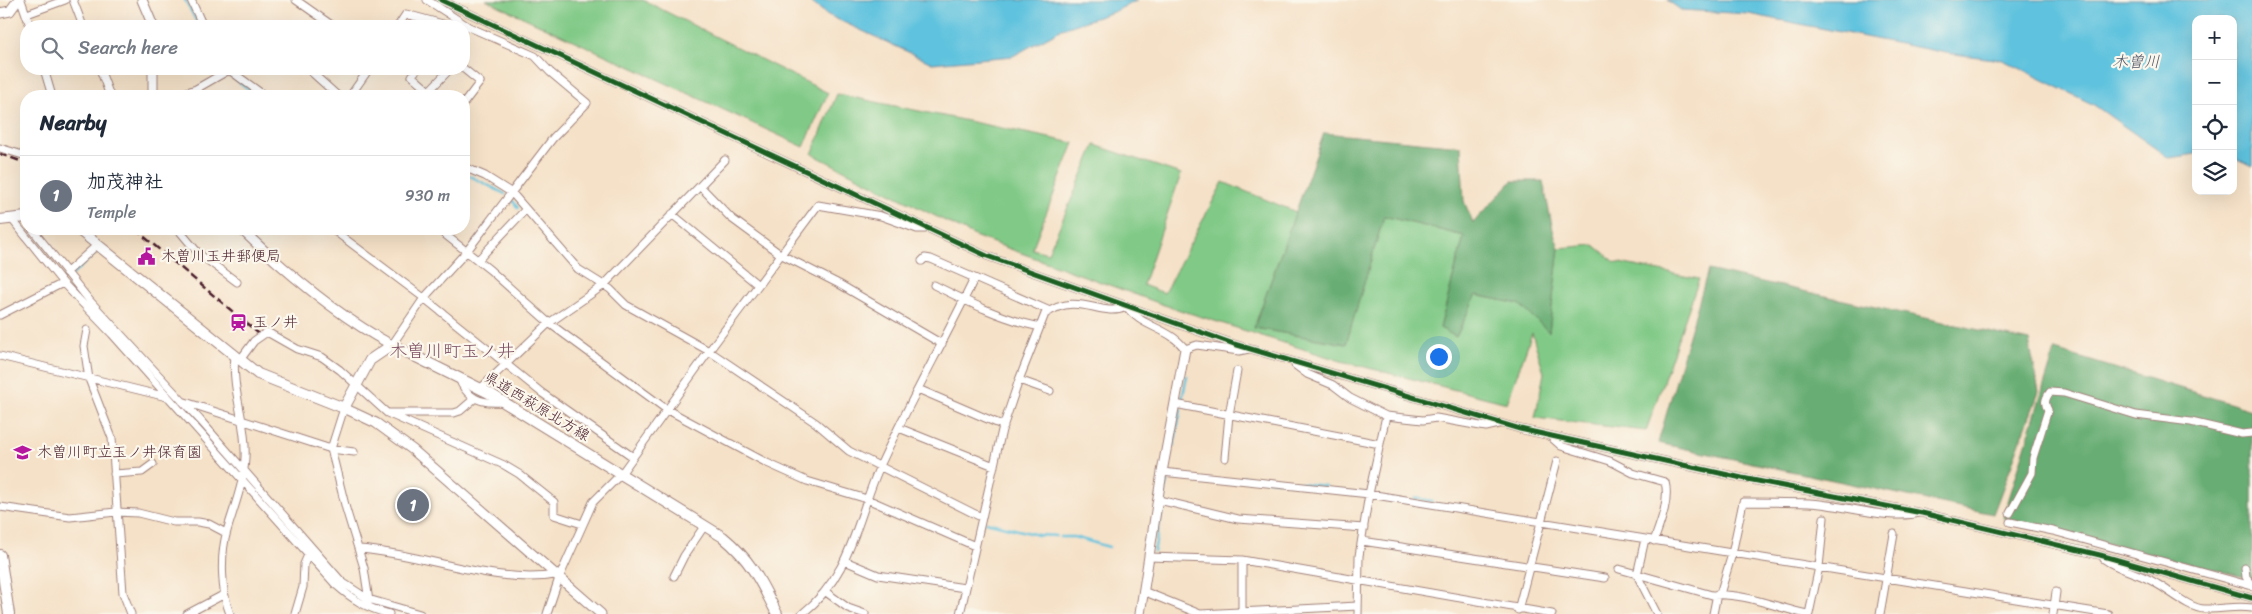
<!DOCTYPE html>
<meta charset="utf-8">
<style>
body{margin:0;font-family:Sriracha,"Klee One",sans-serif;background:#f2f2f3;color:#1f2937}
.controls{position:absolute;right:15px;top:15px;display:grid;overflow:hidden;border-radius:10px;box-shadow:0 5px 20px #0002}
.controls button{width:45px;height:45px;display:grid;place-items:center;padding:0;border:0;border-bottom:1px solid #e0e1e3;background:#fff;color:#1f2937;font:25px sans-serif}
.you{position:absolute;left:1438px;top:356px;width:18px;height:18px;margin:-12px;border:4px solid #fff;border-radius:50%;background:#1a73e8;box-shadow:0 0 0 8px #1a73e833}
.badge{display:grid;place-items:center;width:32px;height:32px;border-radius:50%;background:#db2777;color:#fff;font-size:16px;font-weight:700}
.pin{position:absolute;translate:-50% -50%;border:2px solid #fff;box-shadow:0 1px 5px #0006}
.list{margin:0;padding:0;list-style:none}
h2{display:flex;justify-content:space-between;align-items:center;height:65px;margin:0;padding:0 20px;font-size:21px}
h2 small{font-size:16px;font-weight:400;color:#747a83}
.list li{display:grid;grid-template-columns:32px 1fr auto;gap:15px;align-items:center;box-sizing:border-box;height:80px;padding:0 20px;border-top:1px solid #e0e1e3}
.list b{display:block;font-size:19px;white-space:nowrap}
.list p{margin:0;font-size:16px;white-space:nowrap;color:#747a83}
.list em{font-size:16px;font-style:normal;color:#747a83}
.icon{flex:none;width:28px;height:28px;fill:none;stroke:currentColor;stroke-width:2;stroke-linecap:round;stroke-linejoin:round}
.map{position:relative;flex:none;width:2252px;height:614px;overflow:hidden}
.search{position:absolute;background:#fff;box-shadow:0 5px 20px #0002;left:20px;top:20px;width:450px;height:55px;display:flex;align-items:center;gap:12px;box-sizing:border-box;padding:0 18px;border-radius:20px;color:#747a83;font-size:19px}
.panel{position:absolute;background:#fff;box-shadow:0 5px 20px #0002;left:20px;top:90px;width:450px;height:145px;border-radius:20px}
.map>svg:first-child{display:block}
</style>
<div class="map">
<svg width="2252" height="614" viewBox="0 0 2252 614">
<rect width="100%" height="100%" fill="#fbf7ec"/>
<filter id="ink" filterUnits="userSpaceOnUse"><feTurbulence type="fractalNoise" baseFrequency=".02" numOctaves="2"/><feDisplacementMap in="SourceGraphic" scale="10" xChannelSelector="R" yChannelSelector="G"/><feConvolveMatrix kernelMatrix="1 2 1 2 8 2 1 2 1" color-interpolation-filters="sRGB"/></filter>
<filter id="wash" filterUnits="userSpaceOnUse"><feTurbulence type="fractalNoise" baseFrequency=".0096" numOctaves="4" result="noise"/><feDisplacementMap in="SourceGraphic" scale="20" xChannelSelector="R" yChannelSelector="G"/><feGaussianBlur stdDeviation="1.12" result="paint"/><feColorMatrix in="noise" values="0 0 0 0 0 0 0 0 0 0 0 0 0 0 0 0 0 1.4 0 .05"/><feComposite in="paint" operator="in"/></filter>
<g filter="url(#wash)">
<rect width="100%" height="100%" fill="#f5e1c7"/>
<path fill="#80c986" stroke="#657458" d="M486,0H643L828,93L804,147Z
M837,94L1074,143L1032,249L1048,253L1095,145L1181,174L1143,285L1164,293L1223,182L1296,212L1254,328L1346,344L1384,216L1464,236L1440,328L1456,337L1476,295L1519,304L1549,331L1559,248L1594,245L1615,262L1699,279L1646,431L1535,418L1544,373L1532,333L1507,403L1341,361L1164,305L977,237L812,154Z"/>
<path fill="#68ad73" stroke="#59664f" d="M1324,133L1461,146L1464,201L1473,223L1512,181H1543L1553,230L1559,248L1549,332L1519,304L1476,295L1456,337L1440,328L1464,236L1384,216L1346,344L1254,328Z
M1708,270L2029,341L2039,392L1993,514L1658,443Z
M2055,350L2252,410V579L2003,518Z"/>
<path fill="#5fc2de" stroke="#547084" d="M808,0H1138L1113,12L1062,29L1013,56L932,63L828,15Z
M1667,0H2252V166L2233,157V19H2196V154L2169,158L2094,105L2003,60L1946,53L1749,14L1681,10Z"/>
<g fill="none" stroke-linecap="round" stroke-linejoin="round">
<path stroke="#5fc2de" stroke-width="2.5" d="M185,0L199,26
M229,74L257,96
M464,173L505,194
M513,201L518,208
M72,275L95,253
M1181,404L1187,376
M1174,445L1181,409
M1244,477L1325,486
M1415,498L1432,501
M1164,499L1167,481
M986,522L1038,535L1056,536
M1060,537H1074L1109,547
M1154,552L1163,507"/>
</g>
</g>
<g filter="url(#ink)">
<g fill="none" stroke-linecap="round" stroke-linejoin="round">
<defs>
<path id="minor" d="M21,0L30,26
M73,0L83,26
M191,0L203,26
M296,0L333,26
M427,0L469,27H464
M441,0L987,256L1234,344L1520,429L1742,478L1922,513L2100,555L2252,598
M27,14L65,0
M398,26L406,14L450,26
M44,69L52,96
M100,69L110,96
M228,69L265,96
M308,69L338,96
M417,69L412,76L429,91L450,69
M464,69L480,82L464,103
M175,96L196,89L229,70
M350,96L369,69
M0,148L26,156
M464,167L485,176L512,193L578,269L610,289L626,305L709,351L816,423L849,451L981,517
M700,186L731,218L780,254L839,284L942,344
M672,214L758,285
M11,218L63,283L112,334L336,585C353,600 367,608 389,614
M32,229L90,301L200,420L342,582L368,599L420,614
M178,229L199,254L237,282
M332,229L424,298L542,393L633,457
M438,229L490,270L549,323L666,409L767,463L807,481L867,499L975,546
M478,260L526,209
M922,261L925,258L931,259L1050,311
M66,273L97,245
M934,285C968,302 1002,319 1040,327
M0,315L63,283
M87,330L84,346L89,379L112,438L123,593L131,614
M392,345L424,298L467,251L553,138L587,103L550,72L535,56L469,27
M0,356L167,397
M240,360L254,341L267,332L297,349L322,357L340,370L387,413L504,465L519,474L554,502V515L582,524
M1295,365L1307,374L1333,385L1350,398L1386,416L1423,420L1436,418L1486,427L1499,424
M459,378C466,398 481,404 502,402
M1019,380L1050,391
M480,389L549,323L604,285L725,160
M918,389L1004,426
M182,401L331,449L354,452
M1175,404L1380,444
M344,408L331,449L346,509L364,568L369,601
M389,413H454L460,411L474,399
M899,428L994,466
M1552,438L1561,446L1610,461L1633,473L1665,482C1670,500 1660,524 1654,541
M1225,458L1229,415L1237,371
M1162,472L1369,494L2108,614
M114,474L142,472L153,464
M1159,500L1238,519L1364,528
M0,507L70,517L116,512L138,513L174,522H198L209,524L226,533
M2010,513L2032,473L2033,458L2048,410C2044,403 2045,399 2050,392L2064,393L2136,415L2191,422L2242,434L2252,433
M2010,522L2053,531L2252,586
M1645,539L1637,575L1657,614
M1362,541L1605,578
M359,549C422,553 494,585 555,575
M1149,557L1242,560L1552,614
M2104,559C2120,571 2141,573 2157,584C2170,591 2190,609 2205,609C2222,610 2234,605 2252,608
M1242,560V614
M845,561L878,575L965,588
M2245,568L2246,577L2252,584
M1619,569L1712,595C1743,592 1777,608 1807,614
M674,576L684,556L705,525
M1143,591L1200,614
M826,592L848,608L865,614
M1720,594L1732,554L1743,502C1765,502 1787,502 1809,503C1841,504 1890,521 1919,513
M1518,610L1557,461
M187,614L223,595
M230,614C221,591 220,555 227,531C234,507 244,483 245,458C247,423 231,390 235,356
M295,614L303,587L304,564L308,555
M547,614L559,578L593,502L621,474L709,351L818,205L881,216L917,229H925
M802,614C852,575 856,520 880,466C909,402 944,342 974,279
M960,614L1002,430L1019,380L1045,314C1080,290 1099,319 1127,307C1142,328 1169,327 1185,349L1197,345L1239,351L1249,349
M1200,614L1358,606
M1358,614L1359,556L1369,494L1386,416
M1713,614L1717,594
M1809,614L1819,567L1824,518
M1880,614L1894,534
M2053,614L2056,592"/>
<path id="tertiary" d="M142,0L153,26
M0,13L10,11L18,0
M153,96V69
M241,229C286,272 337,316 392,345
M344,408L376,423L413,450L601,614
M1140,614L1162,472L1185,349"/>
<path id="secondary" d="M0,220L26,217
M78,229L258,374L344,408L370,360L392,345L489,393L723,537C751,560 761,582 777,614
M0,555L9,614"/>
</defs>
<use href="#minor" stroke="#a08079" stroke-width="9"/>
<use href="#tertiary" stroke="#a08079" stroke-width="11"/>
<use href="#secondary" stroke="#a08079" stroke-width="12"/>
<use href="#minor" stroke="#fff" stroke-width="7"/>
<use href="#tertiary" stroke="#fff" stroke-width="9"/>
<use href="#secondary" stroke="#fff" stroke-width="10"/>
<path stroke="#4a1f2b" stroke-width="2.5" stroke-dasharray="8 4" stroke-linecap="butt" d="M0,154L26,163
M135,229L258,333"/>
<defs>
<path id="cycleway" d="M441,0L987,256L1234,344L1520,429L1742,478L1922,513L2100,555L2252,598"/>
</defs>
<use href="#cycleway" stroke="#fbf7ec" stroke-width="8"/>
<use href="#cycleway" stroke="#1b5e20" stroke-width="5"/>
</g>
</g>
<defs>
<symbol id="civic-bare" viewBox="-9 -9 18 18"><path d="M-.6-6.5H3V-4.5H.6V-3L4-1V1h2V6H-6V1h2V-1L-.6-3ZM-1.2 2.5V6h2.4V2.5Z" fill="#b5179e" stroke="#fbf7ec" stroke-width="2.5" paint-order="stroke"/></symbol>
<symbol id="station-bare" viewBox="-9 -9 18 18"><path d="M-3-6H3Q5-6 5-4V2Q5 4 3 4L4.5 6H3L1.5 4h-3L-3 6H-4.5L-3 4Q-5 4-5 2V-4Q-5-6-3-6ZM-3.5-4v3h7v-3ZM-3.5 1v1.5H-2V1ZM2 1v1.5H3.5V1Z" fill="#b5179e" stroke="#fbf7ec" stroke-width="2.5" paint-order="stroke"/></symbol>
<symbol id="school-bare" viewBox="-9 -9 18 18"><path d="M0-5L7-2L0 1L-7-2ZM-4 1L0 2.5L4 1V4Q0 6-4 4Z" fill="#b5179e" stroke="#fbf7ec" stroke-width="2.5" paint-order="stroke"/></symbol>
</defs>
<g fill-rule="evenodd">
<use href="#civic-bare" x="134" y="244" width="25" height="25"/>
<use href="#station-bare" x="226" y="310" width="25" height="25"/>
<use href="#school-bare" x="10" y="440" width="25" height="25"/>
</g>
<g text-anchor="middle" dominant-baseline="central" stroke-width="4.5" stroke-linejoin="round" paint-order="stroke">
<g font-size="15" fill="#4a1f2b" stroke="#fbf7ec" text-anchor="start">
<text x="161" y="256">木曽川玉井郵便局</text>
<text x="253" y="322">玉ノ井</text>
<text x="37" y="452">木曽川町立玉ノ井保育園</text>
</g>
<g font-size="15" fill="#4a1f2b" stroke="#fbf7ec">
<text transform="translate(537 406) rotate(31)">県道西萩原北方線</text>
</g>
<g font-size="16" font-style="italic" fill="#51586a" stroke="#fbf7ec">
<text x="2136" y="61">木曽川</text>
</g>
<g font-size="18" fill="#7b4d61" stroke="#fbf7ec">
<text x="452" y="351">木曽川町玉ノ井</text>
</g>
</g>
</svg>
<div class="controls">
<button>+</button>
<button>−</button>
<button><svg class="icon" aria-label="locate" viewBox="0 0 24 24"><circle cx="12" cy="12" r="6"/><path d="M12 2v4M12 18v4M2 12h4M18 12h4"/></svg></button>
<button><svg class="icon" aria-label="layers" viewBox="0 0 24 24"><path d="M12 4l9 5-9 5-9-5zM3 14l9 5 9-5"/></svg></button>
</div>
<div class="you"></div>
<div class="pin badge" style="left:413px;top:505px;background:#6b7280">1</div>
<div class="search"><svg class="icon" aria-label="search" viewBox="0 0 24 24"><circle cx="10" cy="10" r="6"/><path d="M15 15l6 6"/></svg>Search here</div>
<section class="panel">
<h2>Nearby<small></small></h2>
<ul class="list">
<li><span class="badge" style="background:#6b7280">1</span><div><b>加茂神社</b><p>Temple</p></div><em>930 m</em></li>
</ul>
</section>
</div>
